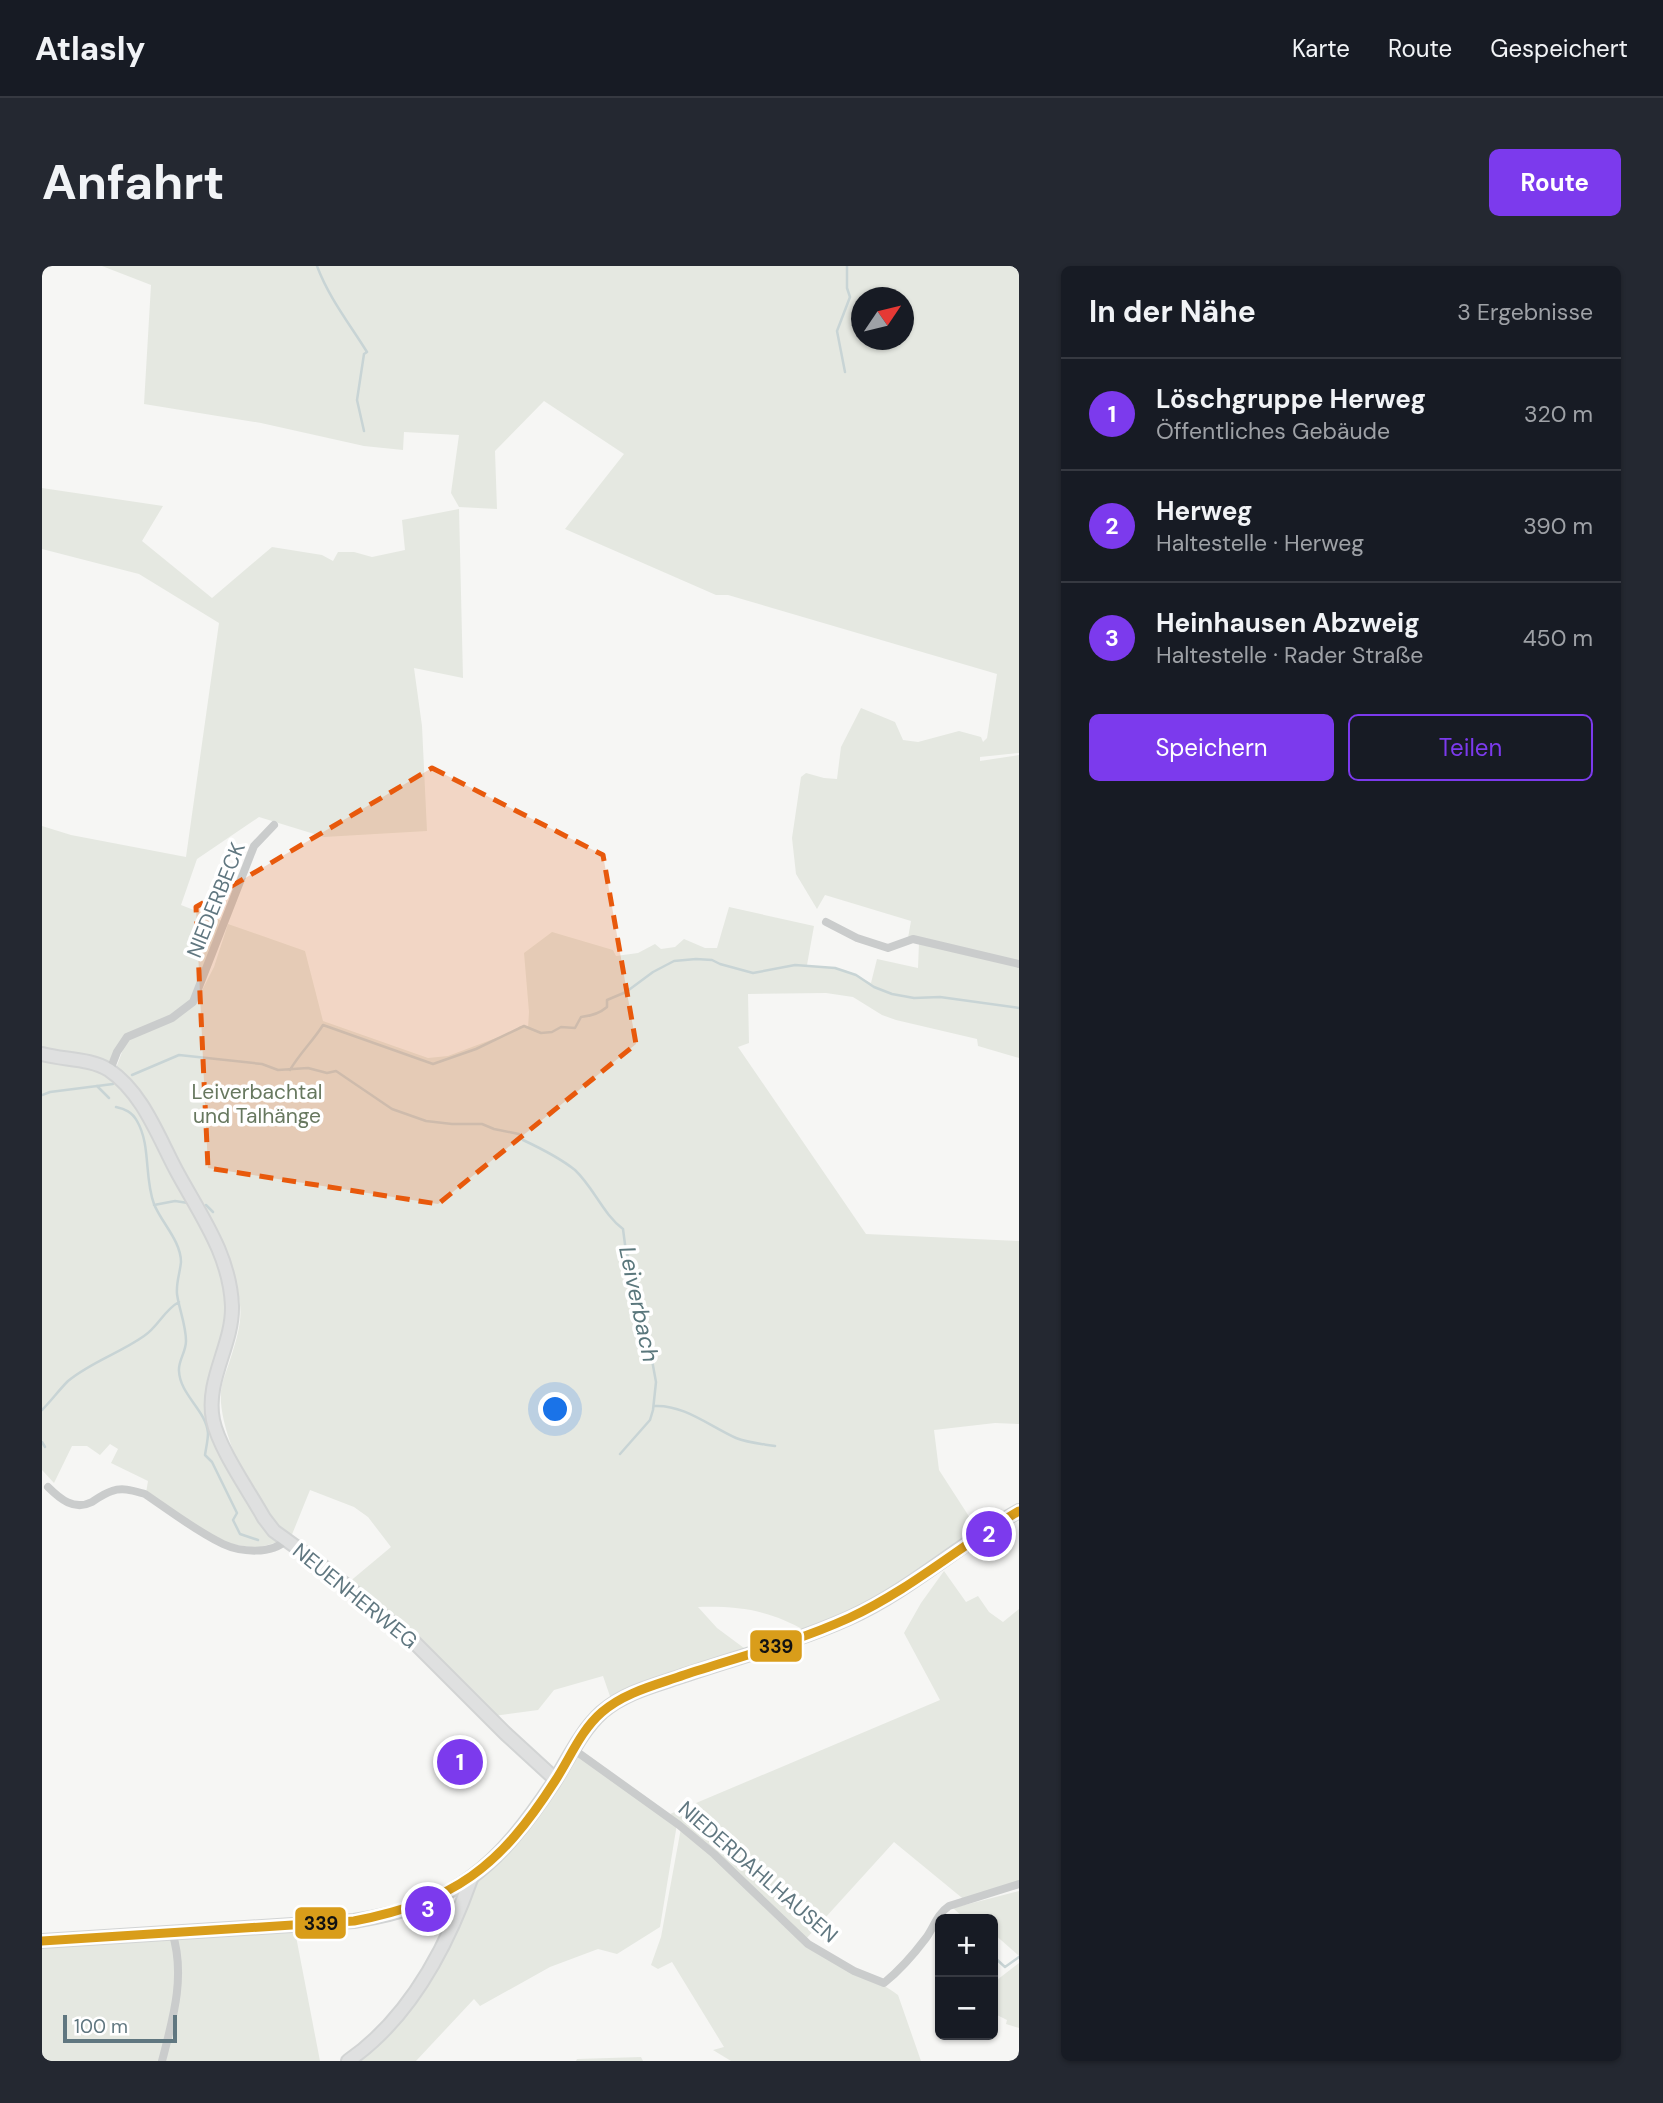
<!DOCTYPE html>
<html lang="de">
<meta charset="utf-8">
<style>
body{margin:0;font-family:"DM Sans",sans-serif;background:#242831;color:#f1f3f6}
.controls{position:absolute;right:21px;bottom:21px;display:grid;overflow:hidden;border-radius:10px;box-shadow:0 2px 5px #0004}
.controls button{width:63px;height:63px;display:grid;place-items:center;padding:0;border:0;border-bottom:2px solid #363941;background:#171b24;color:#f1f3f6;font:35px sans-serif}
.compass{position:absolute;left:809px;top:21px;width:63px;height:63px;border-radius:50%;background:#171b24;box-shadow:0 2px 5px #0004;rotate:55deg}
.scale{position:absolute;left:21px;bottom:18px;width:114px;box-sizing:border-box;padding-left:7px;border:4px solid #607780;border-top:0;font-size:19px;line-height:24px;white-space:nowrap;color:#607780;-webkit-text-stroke:5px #fff;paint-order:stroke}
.you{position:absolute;left:514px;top:1144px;width:24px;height:24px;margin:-18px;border:5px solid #fff;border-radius:50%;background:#1a73e8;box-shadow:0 0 0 10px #1a73e833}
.badge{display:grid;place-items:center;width:46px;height:46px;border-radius:50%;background:#7c3aed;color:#fff;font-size:23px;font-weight:700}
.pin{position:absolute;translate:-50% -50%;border:4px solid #fff;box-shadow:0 2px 7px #0006}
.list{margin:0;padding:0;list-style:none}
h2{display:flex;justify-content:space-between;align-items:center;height:91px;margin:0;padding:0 28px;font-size:30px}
h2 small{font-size:23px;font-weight:400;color:#9ea1a6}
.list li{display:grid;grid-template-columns:46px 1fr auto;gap:21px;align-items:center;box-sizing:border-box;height:112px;padding:0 28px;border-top:2px solid #363941}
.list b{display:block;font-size:26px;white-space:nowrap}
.list p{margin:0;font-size:23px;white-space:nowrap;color:#9ea1a6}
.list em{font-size:23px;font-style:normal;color:#9ea1a6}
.actions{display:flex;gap:14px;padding:21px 28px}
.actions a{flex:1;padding:16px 0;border:2px solid #7c3aed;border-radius:10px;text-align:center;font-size:24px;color:#7c3aed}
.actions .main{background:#7c3aed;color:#fff}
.map{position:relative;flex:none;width:977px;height:1795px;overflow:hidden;border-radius:10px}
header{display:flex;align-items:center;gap:42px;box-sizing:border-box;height:98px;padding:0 35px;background:#171b24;border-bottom:2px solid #363941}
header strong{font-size:33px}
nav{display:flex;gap:38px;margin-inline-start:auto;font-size:24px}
.intro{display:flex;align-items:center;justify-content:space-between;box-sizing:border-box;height:168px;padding:0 42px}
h1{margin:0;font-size:49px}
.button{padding:18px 32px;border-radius:10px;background:#7c3aed;color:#fff;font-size:24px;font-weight:700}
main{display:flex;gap:42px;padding:0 42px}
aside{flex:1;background:#171b24;border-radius:10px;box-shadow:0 2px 5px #0004}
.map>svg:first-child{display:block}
</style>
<header>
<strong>Atlasly</strong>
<nav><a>Karte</a><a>Route</a><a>Gespeichert</a></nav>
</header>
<div class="intro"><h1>Anfahrt</h1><a class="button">Route</a></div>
<main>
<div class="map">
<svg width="977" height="1795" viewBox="0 0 977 1795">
<rect width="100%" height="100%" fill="#f6f6f4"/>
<path fill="#e5e8e1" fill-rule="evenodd" d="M60,0H977V487L938,491V495L977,489V697L866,672L869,655L783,629L775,643L754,608L750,572L759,511L764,507L782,512L795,513L799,481L819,442L853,456L861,474L876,476L917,465L939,471L941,476L945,472L955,408L686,329H674L523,263L582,188L502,135L453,185L455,243L417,241L409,227L417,169L362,166L361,184L322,180L219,157L102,138L109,19ZM820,32H862V74H820Z
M0,222L121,240L100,275L170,332L230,281L280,289L291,295L296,286H312L330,291L363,284L360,254L417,243L421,412L372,402L380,460L385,565L282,571L217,551L155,593L139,639L180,655L150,735L129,750L82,770L66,797L0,784V560L29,569L144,591L177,357L97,308L0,283Z
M687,641L772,660L765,699L803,704L829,717L835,693L876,702L877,677L977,700V792L936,780L935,773L854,754L840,749L811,731L784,727L706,728L707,777L696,781L824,968L977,975V1158L953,1157L892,1164L897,1204L937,1266L860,1322L764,1365C727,1344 698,1340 656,1341L675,1362L706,1385L570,1436L561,1410L512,1424L496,1444L452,1450L306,1317L349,1281L326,1251L312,1241L268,1224L249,1271C240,1265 231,1258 225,1249C205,1220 176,1161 179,1125C180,1115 185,1104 188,1094C202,1052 205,1031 178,994L187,1046L167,1154L236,1273V1276L215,1282L181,1277L104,1227L106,1215L69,1197L76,1183L68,1178L58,1189L45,1180H30L12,1217L0,1204V790L74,802L85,773L153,738L172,701L186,658L263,685L281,755L386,792L406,790L473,765L478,760L486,762L487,746L482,687L510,666L571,684L574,690L596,687L613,678L619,683L633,681L642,673L663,682H675Z
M902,1305L924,1336L936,1330L947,1346L961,1356L977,1343V1622L925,1636L852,1576L763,1674L628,1548L898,1434L862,1367L879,1337Z
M532,1486L635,1558L618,1661L575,1688L556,1683L508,1701L438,1740L432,1733L374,1795H308L355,1751L431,1613Z
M639,1562C650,1571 662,1580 672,1590C704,1619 730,1654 766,1680C793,1701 829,1708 856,1729L879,1795H689L671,1784L682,1781L630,1696L616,1703L609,1699L619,1671Z
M977,1625V1690L951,1667V1653H923L911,1642Z
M252,1660L278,1795H0V1676Z
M977,1697V1762L964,1758L965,1754L951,1747V1717Z
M599,1791L601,1795H534L535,1793Z"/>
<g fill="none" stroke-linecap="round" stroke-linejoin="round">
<path stroke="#c8d4d5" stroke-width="2.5" d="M275,0C287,32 307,57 325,86L322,88L315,134L322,165
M803,106L795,65L808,31L805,22V0
M248,804C258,787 271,775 281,759L391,798L434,783L482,760L499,767L510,766L519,761L533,762L539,751C549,750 557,748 565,741V734L584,726L611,706L632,695L654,693L670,694L678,698L711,707L753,699L793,702L814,709L832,721L850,728L872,732L898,731L977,742
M90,809L137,789L220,798L236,804L266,802L285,807L294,805L350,843L384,855L410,858H440L452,863L477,868L481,874C498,882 518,892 533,904C552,922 561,948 581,963L584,986L595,1012L614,1116L611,1144L608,1154L578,1188
M55,820L67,832
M0,829L8,826L71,818
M74,841C83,843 90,846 95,855C109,879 102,911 112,938C119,956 139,975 139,996C138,1007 134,1016 135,1028C137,1043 144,1059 144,1075C144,1086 136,1095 137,1105C138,1129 164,1144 166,1167C166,1174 164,1182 163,1189L170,1196L195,1247L191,1254L198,1268L216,1274
M112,939L133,935L146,937
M164,939L171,946
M612,1140C641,1138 669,1161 694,1172C706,1177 721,1178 733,1180
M0,1144C9,1135 17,1124 26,1115C49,1096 78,1087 102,1070C116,1061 122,1044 137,1036
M0,1176L3,1181
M951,1690L963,1701L977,1691"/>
<defs>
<path id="secondary" d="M0,788C21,794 48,792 67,804C100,826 116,870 134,904C157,947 188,988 190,1040C191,1079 163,1114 171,1154C177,1183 207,1225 222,1252L232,1265L283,1302L372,1376L464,1468L513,1513
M306,1795C367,1753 405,1681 429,1613"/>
<path id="primary" d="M0,1675L312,1655C415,1639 456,1600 512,1516C527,1492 539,1465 560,1446C582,1427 610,1420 637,1411C692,1392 754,1376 807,1352C869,1324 918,1277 977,1245"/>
</defs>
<use href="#secondary" stroke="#d2d4d4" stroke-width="16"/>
<use href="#primary" stroke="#d2d4d4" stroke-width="16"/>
<path stroke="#cacccc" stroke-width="8" d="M784,656L815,672L846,682L871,673L977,698
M68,804L75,786L85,771L130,752L151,736L212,580L232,559
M6,1221C18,1233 32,1245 50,1236C56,1232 63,1227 70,1225C81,1221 92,1225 103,1228C128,1245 154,1265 181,1278C198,1286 230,1289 244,1274
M531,1483L637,1559L672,1588L766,1678L812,1705L842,1717C858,1704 872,1688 884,1672C892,1661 895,1648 907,1640L977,1618
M120,1795C131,1753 144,1709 130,1666"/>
<use href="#secondary" stroke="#dfe0e0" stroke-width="12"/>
<use href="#primary" stroke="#dfe0e0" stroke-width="12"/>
<defs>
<path id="bus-1" d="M0,1675L312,1655C413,1635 457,1602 513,1515C528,1492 539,1464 560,1446C583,1426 614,1419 642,1409C697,1391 754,1376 807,1352C868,1324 919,1279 977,1245"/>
</defs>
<use href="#bus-1" stroke="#fff" stroke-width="14"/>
<use href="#bus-1" stroke="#d99d1a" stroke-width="9"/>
</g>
<path fill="#e8590c" fill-opacity="0.2" stroke="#e8590c" stroke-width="5" stroke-dasharray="14 9" stroke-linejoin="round" d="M390,502L561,589L594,778L396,938L166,902L154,641Z"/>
<g text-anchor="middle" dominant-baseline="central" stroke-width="7" stroke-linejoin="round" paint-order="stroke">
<g font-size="21" fill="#607780" stroke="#fff">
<text transform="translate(174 634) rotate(-68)">NIEDERBECK</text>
<text transform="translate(313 1330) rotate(39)">NEUENHERWEG</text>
<text transform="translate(716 1606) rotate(41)">NIEDERDAHLHAUSEN</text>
</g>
<g font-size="21" fill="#67785f" stroke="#fff">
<text x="215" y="826">Leiverbachtal<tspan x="215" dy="24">und Talhänge</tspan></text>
</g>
<g font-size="23" font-style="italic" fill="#5a777c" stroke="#fff">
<text transform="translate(597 1038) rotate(78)">Leiverbach</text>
</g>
</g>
<g stroke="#fff" stroke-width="2.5">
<rect x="707" y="1363" width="54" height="34" rx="7" fill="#d99d1a"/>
<rect x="252" y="1640" width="53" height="34" rx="7" fill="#d99d1a"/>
</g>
<g font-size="19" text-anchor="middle" font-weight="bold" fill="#111">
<text x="734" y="1387">339</text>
<text x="279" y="1664">339</text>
</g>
</svg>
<div class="controls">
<button>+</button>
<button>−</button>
</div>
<svg class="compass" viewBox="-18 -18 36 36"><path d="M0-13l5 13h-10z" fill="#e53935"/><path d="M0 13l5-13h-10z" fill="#9ea1a6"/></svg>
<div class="scale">100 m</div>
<div class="you"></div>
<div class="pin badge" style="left:418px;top:1496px">1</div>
<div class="pin badge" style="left:947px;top:1268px">2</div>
<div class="pin badge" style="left:386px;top:1643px">3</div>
</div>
<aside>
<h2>In der Nähe<small>3 Ergebnisse</small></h2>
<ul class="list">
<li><span class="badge">1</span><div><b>Löschgruppe Herweg</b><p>Öffentliches Gebäude</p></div><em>320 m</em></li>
<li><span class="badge">2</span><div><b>Herweg</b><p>Haltestelle · Herweg</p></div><em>390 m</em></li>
<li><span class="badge">3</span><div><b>Heinhausen Abzweig</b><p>Haltestelle · Rader Straße</p></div><em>450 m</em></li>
</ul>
<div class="actions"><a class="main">Speichern</a><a>Teilen</a></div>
</aside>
</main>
